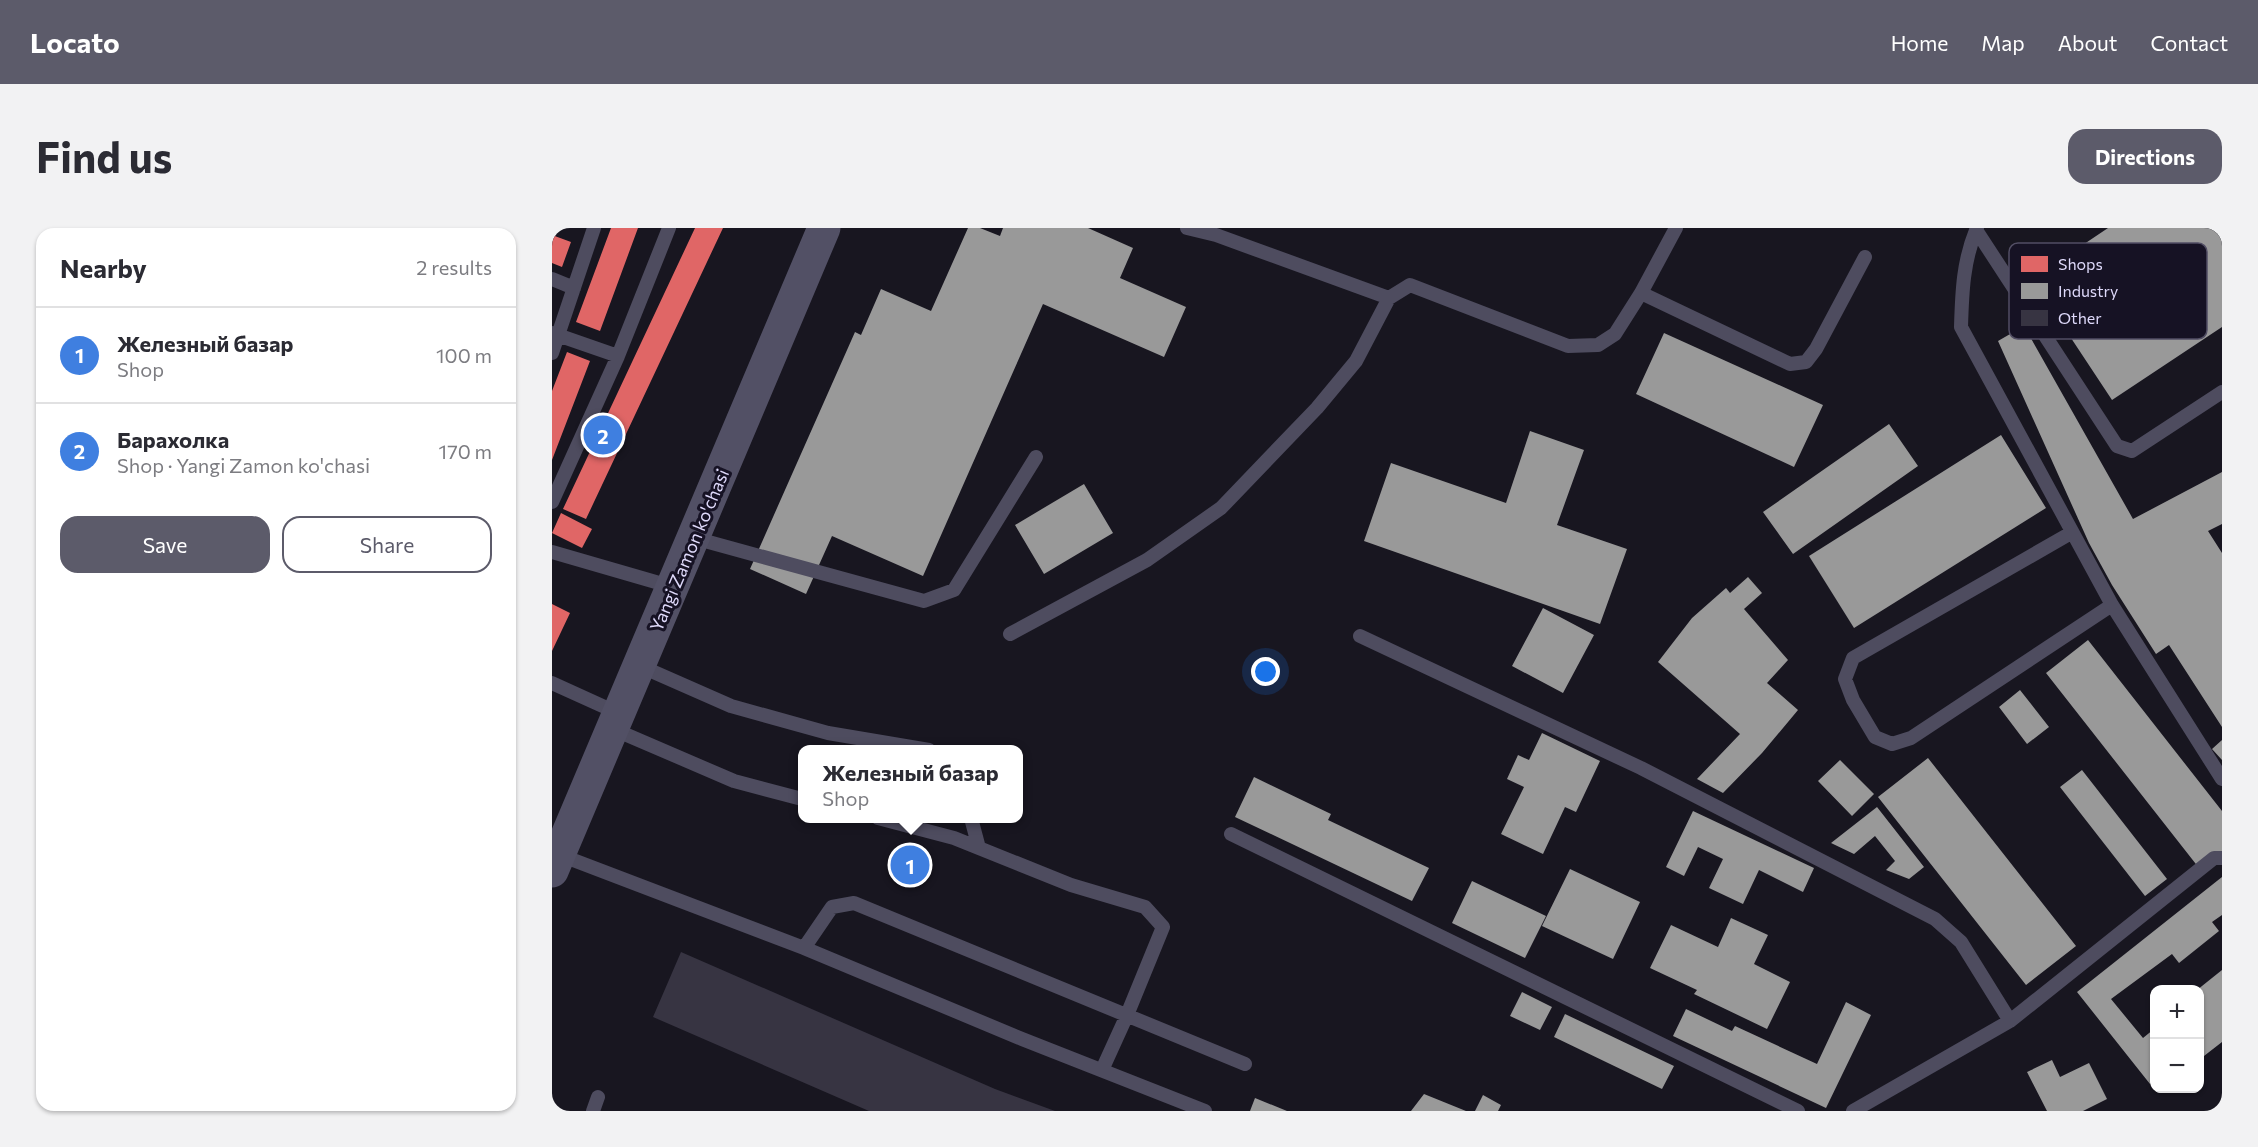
<!DOCTYPE html>
<meta charset="utf-8">
<style>
body{margin:0;font-family:Commissioner,sans-serif;background:#f2f2f3;color:#2b2b33}
.controls{position:absolute;right:18px;bottom:18px;display:grid;overflow:hidden;border-radius:12px;box-shadow:0 2px 4px #0004}
.controls button{width:54px;height:54px;display:grid;place-items:center;padding:0;border:0;border-bottom:2px solid #e1e1e2;background:#fff;color:#2b2b33;font:30px sans-serif}
.you{position:absolute;left:714px;top:444px;width:21px;height:21px;margin:-15px;border:4px solid #fff;border-radius:50%;background:#1a73e8;box-shadow:0 0 0 9px #1a73e833}
.badge{display:grid;place-items:center;width:39px;height:39px;border-radius:50%;background:#5c5b6a;color:#fff;font-size:20px;font-weight:700}
.pin{position:absolute;translate:-50% -50%;border:3px solid #fff;box-shadow:0 2px 6px #0006}
.popup{position:absolute;left:246px;top:517px;width:225px;height:78px;box-sizing:border-box;display:grid;place-content:center;border-radius:12px;background:#fff;filter:drop-shadow(0 2px 4px #0005);font-size:20px;white-space:nowrap;color:#7c7c81}
.popup b{font-size:22px;color:#2b2b33}
.popup::after{content:'';position:absolute;left:50%;top:100%;margin-left:-12px;border:12px solid transparent;border-top-color:#fff}
.list{margin:0;padding:0;list-style:none}
h2{display:flex;justify-content:space-between;align-items:center;height:78px;margin:0;padding:0 24px;font-size:26px}
h2 small{font-size:20px;font-weight:400;color:#7c7c81}
.list li{display:grid;grid-template-columns:39px 1fr auto;gap:18px;align-items:center;box-sizing:border-box;height:96px;padding:0 24px;border-top:2px solid #e1e1e2}
.list b{display:block;font-size:22px;white-space:nowrap}
.list p{margin:0;font-size:20px;white-space:nowrap;color:#7c7c81}
.list em{font-size:20px;font-style:normal;color:#7c7c81}
.actions{display:flex;gap:12px;padding:18px 24px}
.actions a{flex:1;padding:14px 0;border:2px solid #5c5b6a;border-radius:18px;text-align:center;font-size:21px;color:#5c5b6a}
.actions .main{background:#5c5b6a;color:#fff}
.map{position:relative;flex:none;width:1670px;height:883px;overflow:hidden;border-radius:18px}
header{display:flex;align-items:center;gap:36px;box-sizing:border-box;height:84px;padding:0 30px;background:#5c5b6a;color:#fff}
header strong{font-size:28px}
nav{display:flex;gap:33px;margin-inline-start:auto;font-size:21px}
.intro{display:flex;align-items:center;justify-content:space-between;box-sizing:border-box;height:144px;padding:0 36px}
h1{margin:0;font-size:42px}
.button{padding:15px 27px;border-radius:18px;background:#5c5b6a;color:#fff;font-size:21px;font-weight:700}
main{display:flex;gap:36px;padding:0 36px}
aside{flex:1;background:#fff;border-radius:18px;box-shadow:0 2px 4px #0004}
.map>svg:first-child{display:block}
</style>
<header>
<strong>Locato</strong>
<nav><a>Home</a><a>Map</a><a>About</a><a>Contact</a></nav>
</header>
<div class="intro"><h1>Find us</h1><a class="button">Directions</a></div>
<main>
<aside>
<h2>Nearby<small>2 results</small></h2>
<ul class="list">
<li><span class="badge" style="background:#3f7fe0">1</span><div><b>Железный базар</b><p>Shop</p></div><em>100 m</em></li>
<li><span class="badge" style="background:#3f7fe0">2</span><div><b>Барахолка</b><p>Shop · Yangi Zamon ko'chasi</p></div><em>170 m</em></li>
</ul>
<div class="actions"><a class="main">Save</a><a>Share</a></div>
</aside>
<div class="map">
<svg width="1670" height="883" viewBox="0 0 1670 883">
<rect width="100%" height="100%" fill="#181620"/>
<path fill="#e06666" d="M59,0H86L48,103L24,94Z
M143,0H171L34,291L11,281Z
M0,7L19,14L10,39L0,35Z
M15,124L38,133L0,232V163Z
M9,285L40,301L30,320L0,305Z
M0,376L18,385L0,423Z"/>
<path fill="#999" d="M416,0H428L448,8L451,0H536L581,20L568,50L634,79L612,129L491,76L371,348L280,308L254,366L198,341L303,104L309,107L329,61L379,83Z
M1556,0H1670V99L1560,172L1480,51Z
M1472,98L1581,291L1670,244V296L1656,303L1670,325V499L1617,417L1604,426L1560,357L1537,315L1446,113Z
M1112,105L1271,177L1242,239L1084,166Z
M1337,196L1366,238L1241,326L1211,284Z
M978,203L1032,222L1005,297L1075,321L1048,396L812,313L839,235L954,275Z
M1449,207L1494,280L1302,400L1257,328Z
M532,256L561,305L492,346L463,297Z
M1196,349L1210,365L1192,381L1236,432L1215,455L1246,482L1210,525L1171,565L1145,551L1188,506L1106,434L1140,390L1174,360L1178,365Z
M991,380L1042,407L1011,465L960,438Z
M1536,412L1670,583V623L1647,640L1494,445Z
M1468,462L1497,499L1475,516L1447,479Z
M990,505L1048,533L1024,584L1013,579L991,626L949,606L972,559L955,551L966,527L977,532Z
M1670,512V532L1660,521Z
M1376,530L1524,718L1474,757L1326,569Z
M1288,532L1322,566L1300,588L1266,553Z
M1530,542L1615,651L1593,668L1508,559Z
M702,549L779,586L776,592L877,640L860,673L683,589Z
M1325,579L1372,639L1357,651L1334,642L1343,633L1323,608L1302,626L1279,615Z
M1141,583L1262,640L1251,664L1207,642L1191,676L1157,660L1171,631L1146,619L1132,648L1114,639Z
M1018,641L1088,674L1061,731L990,698Z
M1670,649V687L1660,694L1667,703L1627,735L1620,726L1559,771L1591,810L1602,801V852L1598,856L1525,764Z
M920,653L994,688L973,730L900,695Z
M1179,690L1216,707L1202,736L1238,754L1215,801L1142,766L1145,762L1098,740L1119,697L1166,719Z
M1670,742V814L1652,828L1648,822V762H1645Z
M970,764L1000,779L988,802L958,788Z
M1294,774L1319,787L1274,880L1121,808L1134,781L1180,803L1183,798L1265,836Z
M1013,786L1122,838L1110,861L1002,809Z
M1500,832L1508,849L1537,835L1555,871L1531,883H1495L1475,844Z
M872,866L914,883H859Z
M931,867L949,877L946,883H923Z
M703,870L735,883H698Z"/>
<path fill="#373442" d="M129,724L443,861L503,883H317L101,789Z"/>
<g fill="none" stroke-linecap="round" stroke-linejoin="round">
<path stroke="#4e4c5f" stroke-width="14" d="M635,0L664,7L837,70L858,57L1016,118L1046,117L1063,106L1089,65L1124,0
M1425,0C1411,32 1410,65 1409,99L1560,377L1670,551
M1424,2L1565,218L1580,223L1670,164
M0,51L22,60
M1089,65L1238,136L1254,134L1264,121L1313,29
M0,105L66,128
M0,125L42,0
M0,274L66,128L117,0
M1519,305L1301,430L1293,451L1301,472L1323,509L1340,516L1359,510L1560,377
M142,310L372,373L402,362L484,229
M0,324L121,359
M458,406L595,332L669,280L765,180L804,133L837,70
M808,408L1089,540L1383,691L1409,714L1458,793L1662,630H1670
M88,438L179,478L276,505L377,522
M0,455L66,485
M61,501L182,553L250,571
M326,590L402,610L519,657L593,679L611,699L575,787L550,842
M419,590L427,620
M679,606L1246,883
M8,627L252,720L470,811L653,883
M252,720L280,679L302,675L693,836
M41,883L46,869
M1301,883L1458,793"/>
<path stroke="#525065" stroke-width="33" d="M0,643L272,0"/>
</g>
<g text-anchor="middle" dominant-baseline="central" stroke-width="6" stroke-linejoin="round" paint-order="stroke">
<g font-size="18" fill="#ded9fa" stroke="#161224">
<text transform="translate(137 322) rotate(-67)">Yangi Zamon ko'chasi</text>
</g>
</g>
<rect x="1457" y="15" width="198" height="96" rx="9" fill="#161224" stroke="#524e64" stroke-width="1.5"/>
<rect x="1469" y="28" width="27" height="16" fill="#e06666"/>
<rect x="1469" y="55" width="27" height="16" fill="#999"/>
<rect x="1469" y="82" width="27" height="16" fill="#373442"/>
<g font-size="16" fill="#ded9fa">
<text x="1506" y="42">Shops</text>
<text x="1506" y="69">Industry</text>
<text x="1506" y="96">Other</text>
</g>
</svg>
<div class="controls">
<button>+</button>
<button>−</button>
</div>
<div class="you"></div>
<div class="pin badge" style="left:358px;top:637px;background:#3f7fe0">1</div>
<div class="popup"><b>Железный базар</b>Shop</div>
<div class="pin badge" style="left:51px;top:207px;background:#3f7fe0">2</div>
</div>
</main>
